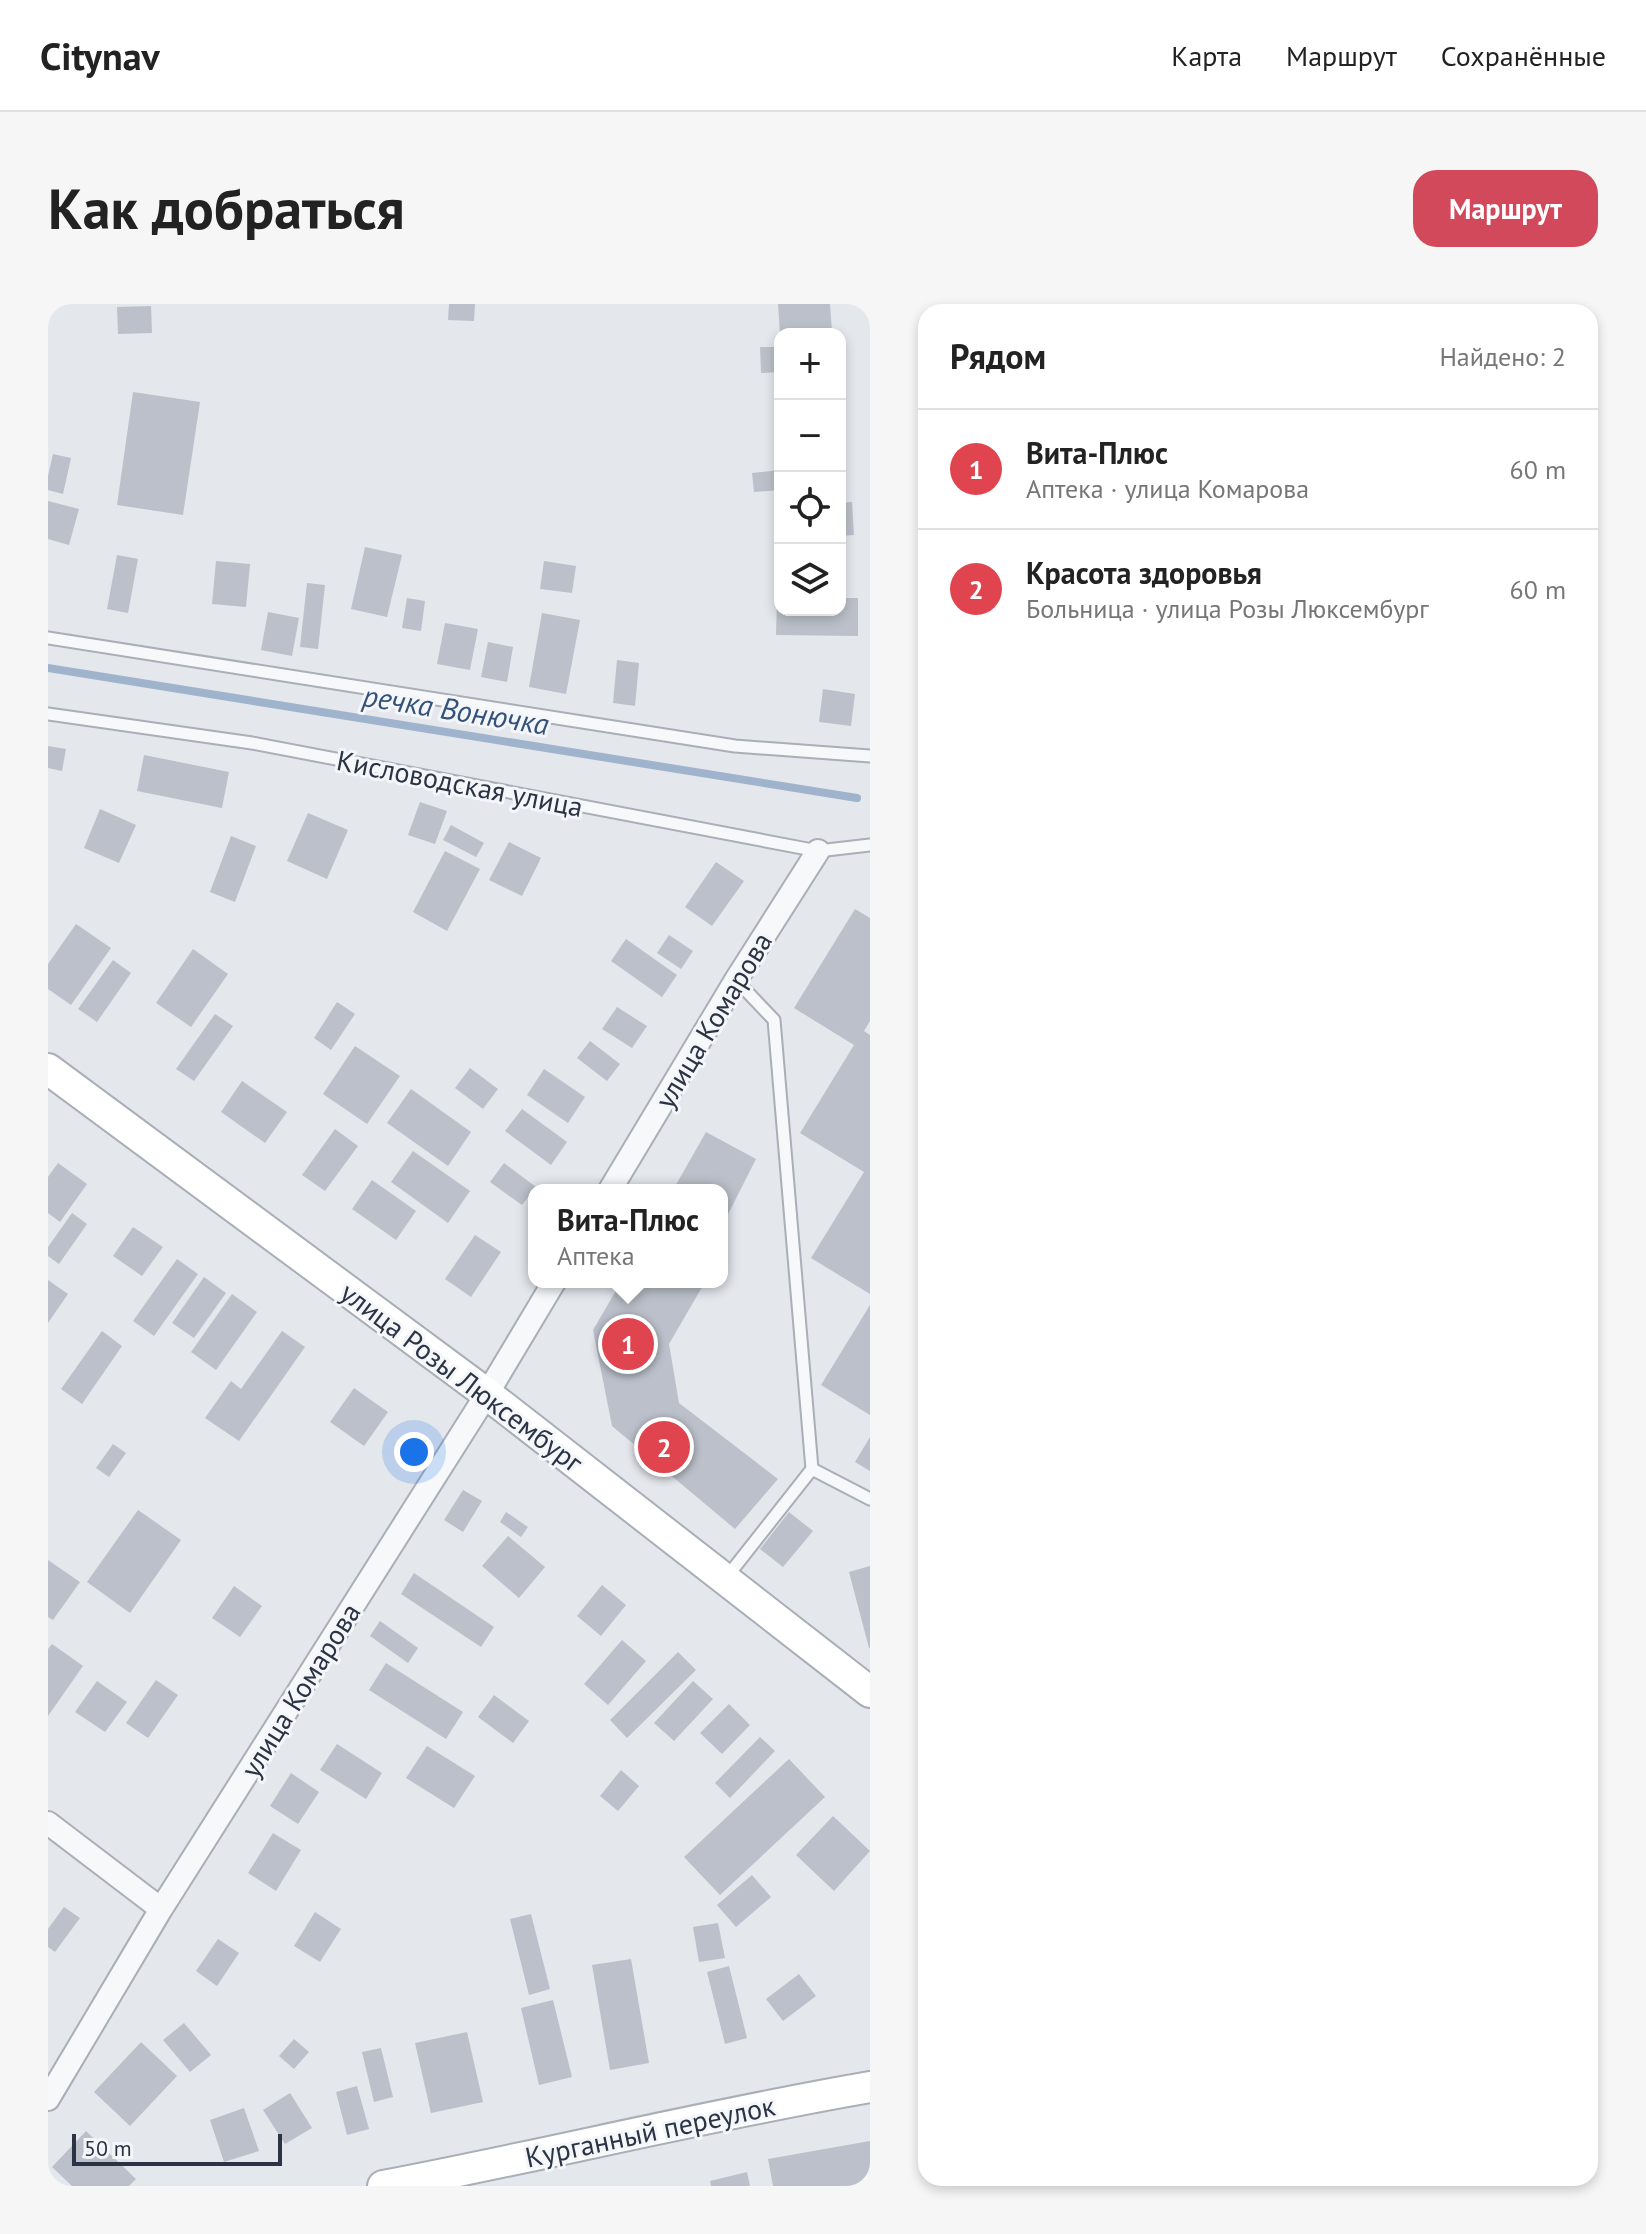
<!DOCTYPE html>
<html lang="ru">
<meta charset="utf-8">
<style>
body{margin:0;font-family:"PT Sans",sans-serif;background:#f6f6f6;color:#222}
.controls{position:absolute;right:24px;top:24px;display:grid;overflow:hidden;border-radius:16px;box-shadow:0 4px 12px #0003}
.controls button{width:72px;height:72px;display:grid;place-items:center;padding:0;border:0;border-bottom:2px solid #e0e0e0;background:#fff;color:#222;font:40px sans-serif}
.scale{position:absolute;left:24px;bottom:20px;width:210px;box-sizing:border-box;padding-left:8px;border:4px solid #2b3445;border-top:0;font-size:22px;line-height:28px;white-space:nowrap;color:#2b3445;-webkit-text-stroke:6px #f4f6f9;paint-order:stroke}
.you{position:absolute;left:366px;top:1148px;width:28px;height:28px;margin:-20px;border:6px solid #fff;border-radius:50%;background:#1a73e8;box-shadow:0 0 0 12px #1a73e833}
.badge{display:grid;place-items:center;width:52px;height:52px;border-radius:50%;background:#d1495b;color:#fff;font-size:26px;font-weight:700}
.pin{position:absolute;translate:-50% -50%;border:4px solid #fff;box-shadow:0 2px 8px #0006}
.popup{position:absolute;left:480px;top:880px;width:200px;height:104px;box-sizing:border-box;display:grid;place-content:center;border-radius:16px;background:#fff;filter:drop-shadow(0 2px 6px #0005);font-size:26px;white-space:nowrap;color:#767676}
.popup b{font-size:30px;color:#222}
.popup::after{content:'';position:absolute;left:50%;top:100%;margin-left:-16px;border:16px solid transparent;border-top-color:#fff}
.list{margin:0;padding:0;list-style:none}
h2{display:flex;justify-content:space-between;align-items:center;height:104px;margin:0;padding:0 32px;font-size:34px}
h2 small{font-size:26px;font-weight:400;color:#767676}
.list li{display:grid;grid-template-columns:52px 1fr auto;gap:24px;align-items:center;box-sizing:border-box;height:120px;padding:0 32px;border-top:2px solid #e0e0e0}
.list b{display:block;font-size:30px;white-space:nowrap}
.list p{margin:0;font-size:26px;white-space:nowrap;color:#767676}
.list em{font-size:26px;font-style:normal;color:#767676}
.icon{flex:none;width:44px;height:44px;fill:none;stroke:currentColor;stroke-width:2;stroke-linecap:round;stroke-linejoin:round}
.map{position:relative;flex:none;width:822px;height:1882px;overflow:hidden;border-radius:24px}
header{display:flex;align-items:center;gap:48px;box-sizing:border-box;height:112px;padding:0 40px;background:#fff;border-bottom:2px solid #e0e0e0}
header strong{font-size:38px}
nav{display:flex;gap:44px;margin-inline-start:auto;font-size:28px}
.intro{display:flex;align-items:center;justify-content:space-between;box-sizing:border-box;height:192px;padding:0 48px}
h1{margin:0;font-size:56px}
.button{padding:20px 36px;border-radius:24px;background:#d1495b;color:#fff;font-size:28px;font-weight:700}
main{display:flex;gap:48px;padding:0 48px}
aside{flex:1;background:#fff;border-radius:24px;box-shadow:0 4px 12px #0003}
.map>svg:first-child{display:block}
</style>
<header>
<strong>Citynav</strong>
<nav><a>Карта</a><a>Маршрут</a><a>Сохранённые</a></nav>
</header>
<div class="intro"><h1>Как добраться</h1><a class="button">Маршрут</a></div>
<main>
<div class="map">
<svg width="822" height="1882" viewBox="0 0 822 1882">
<rect width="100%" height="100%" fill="#e4e7ec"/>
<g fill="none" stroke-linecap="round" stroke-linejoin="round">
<path stroke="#9fb4cc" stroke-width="8" d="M0,364L809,494"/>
</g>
<path fill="#bbc0ca" d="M401,0H427L426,17L400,16Z
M730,0H782L784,27L732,30Z
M103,2L104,29L70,30L69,3Z
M712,43H732V68L713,69Z
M85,88L152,98L135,211L69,201Z
M5,150L23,154L15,190L0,186V172Z
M732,166V186L706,188L704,169Z
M0,197L31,205L21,241L0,235Z
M804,198L806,231L792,232V199Z
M317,243L354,251L339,313L303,305Z
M69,251L90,255L80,309L59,305Z
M168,257L202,260L198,303L164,300Z
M496,257L528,262L524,289L492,285Z
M259,279L277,281L270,345L252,343Z
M729,293H732V306H792V294H810V332L728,331Z
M359,294L377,297L373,327L354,324Z
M220,308L251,314L244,352L213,346Z
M494,309L532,316L518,390L481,383Z
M397,319L430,325L422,366L389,360Z
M440,338L465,343L459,378L433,373Z
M569,356L591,359L587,402L565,399Z
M775,385L807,390L803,422L771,418Z
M0,442L18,445L14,467L0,464Z
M96,451L181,468L174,504L89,487Z
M372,498L399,507L387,540L360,531Z
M52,505L88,521L71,559L36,544Z
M260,509L300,526L279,575L239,557Z
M403,521L436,539L428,553L395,536Z
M183,532L208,542L187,598L162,588Z
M461,538L493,554L474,592L441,576Z
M397,547L432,565L399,627L365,608Z
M668,558L696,577L664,622L637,603Z
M807,605L822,614V717L816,727L822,731V990L763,954L816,868L752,829L806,741L746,704Z
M28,620L63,644L23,701L0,685V660Z
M621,631L645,647L633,665L609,649Z
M578,635L629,671L614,693L563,657Z
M145,645L180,670L143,723L108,699Z
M65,656L83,669L49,718L30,705Z
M289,698L307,710L283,746L266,734Z
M569,703L599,722L584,744L554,725Z
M167,710L185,722L146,777L128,765Z
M542,737L572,760L559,777L529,754Z
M307,742L352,772L319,820L275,790Z
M422,764L450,785L435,805L407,784Z
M496,765L537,793L520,819L479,791Z
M194,777L239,808L217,839L173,808Z
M363,785L423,828L400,862L339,819Z
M474,805L519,838L503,861L457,827Z
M287,825L310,842L277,887L254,871Z
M658,828L708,855L674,922V886H625Z
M365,847L422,887L400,919L343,878Z
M10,859L39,880L12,918L0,909V873Z
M456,859L488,883L474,901L442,878Z
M324,876L368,907L348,936L304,905Z
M24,909L39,920L11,960L0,952V943Z
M85,923L115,943L94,972L65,952Z
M427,931L453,948L423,993L397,975Z
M129,955L150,970L106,1032L85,1017Z
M156,973L178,989L146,1034L124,1019Z
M0,976L20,990L0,1019Z
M573,978H657L621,1040L631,1099L730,1175L687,1225L564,1122L545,1026Z
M184,990L209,1008L168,1066L143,1048Z
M822,1001V1111L773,1081Z
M54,1027L74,1042L34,1100L13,1085Z
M234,1027L257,1043L191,1137L157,1114L183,1077L193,1085Z
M306,1084L340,1108L316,1142L282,1118Z
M822,1133V1167L807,1158Z
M65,1140L78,1149L61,1173L48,1164Z
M415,1186L434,1197L415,1228L396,1216Z
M90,1206L133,1236L82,1309L39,1278Z
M458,1208L480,1223L473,1233L452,1218Z
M741,1208L765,1227L735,1263L712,1245Z
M460,1232L497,1263L471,1294L434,1262Z
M0,1256L32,1278L5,1316L0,1313Z
M822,1262V1344H821L801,1268Z
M366,1269L446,1323L433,1343L353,1290Z
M554,1281L578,1301L553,1332L529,1312Z
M186,1282L214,1302L192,1333L164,1314Z
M332,1317L370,1344L360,1359L322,1332Z
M574,1336L598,1357L560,1401L536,1380Z
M4,1340L35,1362L0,1412V1345Z
M630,1348L648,1366L579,1434L562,1416Z
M338,1359L415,1408L398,1435L321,1386Z
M108,1376L130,1391L100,1434L78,1419Z
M49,1377L79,1398L57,1428L27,1408Z
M645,1377L665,1395L626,1437L606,1419Z
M446,1391L481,1417L465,1439L430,1413Z
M681,1400L702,1421L674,1450L652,1429Z
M712,1433L727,1447L682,1494L667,1479Z
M289,1440L334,1469L318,1495L272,1466Z
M379,1442L427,1472L406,1504L358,1474Z
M741,1455L777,1493L672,1591L636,1553Z
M573,1466L591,1482L570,1507L552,1492Z
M243,1469L271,1488L250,1520L222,1502Z
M785,1512L822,1547L786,1587L748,1551Z
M225,1529L253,1546L228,1587L200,1569Z
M704,1571L723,1593L688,1623L669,1601Z
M16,1603L32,1614L7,1648L0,1643V1625Z
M267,1608L293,1625L272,1658L246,1642Z
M483,1610L502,1685L481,1691L462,1615Z
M670,1619L677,1654L651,1658L645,1623Z
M170,1635L191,1649L169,1682L148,1667Z
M583,1655L601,1759L562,1766L544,1661Z
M681,1662L699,1734L677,1740L659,1668Z
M751,1670L768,1692L735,1717L718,1695Z
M505,1696L524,1773L491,1781L473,1704Z
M136,1719L163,1751L142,1768L115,1736Z
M419,1728L435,1798L383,1809L367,1739Z
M246,1735L261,1748L246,1765L231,1752Z
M93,1738L129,1772L82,1822L46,1788Z
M333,1744L345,1793L326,1798L314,1748Z
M309,1782L321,1825L299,1831L288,1788Z
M242,1789L264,1824L237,1840L215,1806Z
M196,1804L211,1847L176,1858L162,1816Z
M38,1827L88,1875L81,1882H24L4,1863Z
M822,1837V1880L808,1882H725L720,1855Z
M699,1868L702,1882H663L662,1877Z"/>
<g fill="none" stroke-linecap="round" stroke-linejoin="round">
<defs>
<path id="lane" d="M0,334L687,442L822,452
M0,410L204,439L770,547L822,541
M764,1165L822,1195
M678,1274L764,1165L726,716L688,676"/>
<path id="street" d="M562,886L688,676L770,547
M0,1519L113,1605
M0,1795L113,1605L439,1090L506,978"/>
<path id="secondary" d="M0,765L439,1090L822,1388
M335,1882C498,1851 659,1811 822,1783"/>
</defs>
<use href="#lane" stroke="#a9aeb7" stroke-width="15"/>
<use href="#street" stroke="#a9aeb7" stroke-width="26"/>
<use href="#secondary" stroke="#a9aeb7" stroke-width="34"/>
<use href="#lane" stroke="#f7f8fa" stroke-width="11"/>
<use href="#street" stroke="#f7f8fa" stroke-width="22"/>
<use href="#secondary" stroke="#fff" stroke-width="30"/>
</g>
<g text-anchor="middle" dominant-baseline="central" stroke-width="6" stroke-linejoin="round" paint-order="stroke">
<g font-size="28" fill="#2b3445" stroke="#f4f6f9">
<text transform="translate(412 479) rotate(11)">Кисловодская улица</text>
<text transform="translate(665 716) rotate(-59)">улица Комарова</text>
<text transform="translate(414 1073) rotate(37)">улица Розы Люксембург</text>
<text transform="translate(252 1386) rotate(-58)">улица Комарова</text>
<text transform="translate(602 1827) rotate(-12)">Курганный переулок</text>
</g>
<g font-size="30" font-style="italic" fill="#34527a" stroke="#f4f6f9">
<text transform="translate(408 405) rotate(9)">речка Вонючка</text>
</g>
</g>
</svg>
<div class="controls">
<button>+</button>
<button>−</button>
<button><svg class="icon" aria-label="locate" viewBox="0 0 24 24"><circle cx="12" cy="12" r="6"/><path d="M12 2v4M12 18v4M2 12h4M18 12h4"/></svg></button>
<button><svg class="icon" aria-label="layers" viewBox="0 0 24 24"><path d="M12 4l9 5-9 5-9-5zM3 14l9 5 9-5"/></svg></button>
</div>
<div class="scale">50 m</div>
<div class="you"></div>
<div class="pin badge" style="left:580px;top:1040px;background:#e0444e">1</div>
<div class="popup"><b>Вита-Плюс</b>Аптека</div>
<div class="pin badge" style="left:616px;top:1143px;background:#e0444e">2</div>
</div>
<aside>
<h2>Рядом<small>Найдено: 2</small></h2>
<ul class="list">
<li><span class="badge" style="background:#e0444e">1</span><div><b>Вита-Плюс</b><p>Аптека · улица Комарова</p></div><em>60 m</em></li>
<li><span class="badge" style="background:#e0444e">2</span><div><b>Красота здоровья</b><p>Больница · улица Розы Люксембург</p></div><em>60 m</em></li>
</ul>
</aside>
</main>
